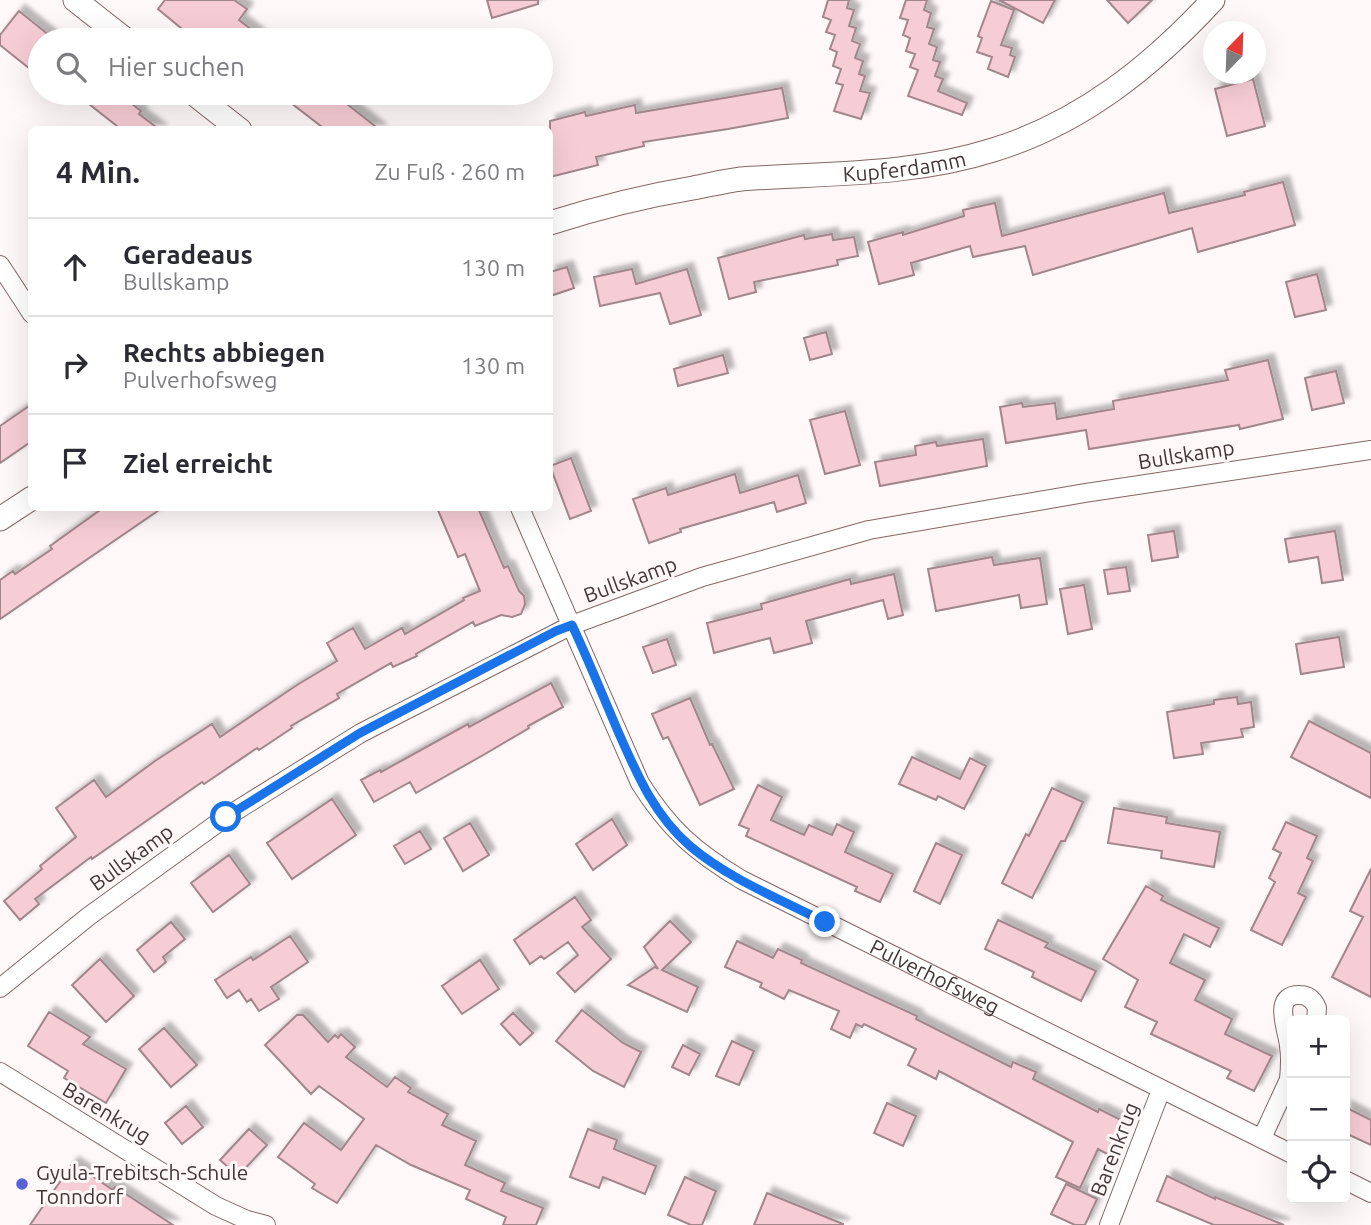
<!DOCTYPE html>
<html lang="de">
<meta charset="utf-8">
<style>
body{margin:0;font-family:Ubuntu,sans-serif;background:#f7f7f7;color:#2b2b33}
.controls{position:absolute;right:21px;bottom:21px;display:grid;overflow:hidden;border-radius:10px;box-shadow:0 7px 28px #0002}
.controls button{width:63px;height:63px;display:grid;place-items:center;padding:0;border:0;border-bottom:2px solid #e1e1e2;background:#fff;color:#2b2b33;font:35px sans-serif}
.compass{position:absolute;left:1203px;top:21px;width:63px;height:63px;border-radius:50%;background:#fff;box-shadow:0 7px 28px #0002;rotate:23deg}
.stop{position:absolute;width:21px;height:21px;margin:-16px;border:5px solid #1a73e8;border-radius:50%;background:#fff}
.stop.end{background:#1a73e8;border-color:#fff;box-shadow:0 2px 7px #0008}
.list{margin:0;padding:0;list-style:none}
h2{display:flex;justify-content:space-between;align-items:center;height:91px;margin:0;padding:0 28px;font-size:30px}
h2 small{font-size:23px;font-weight:400;color:#7c7c81}
.list li{display:grid;grid-template-columns:46px 1fr auto;gap:21px;align-items:center;box-sizing:border-box;height:98px;padding:0 28px;border-top:2px solid #e1e1e2}
.list b{display:block;font-size:26px;white-space:nowrap}
.list p{margin:0;font-size:23px;white-space:nowrap;color:#7c7c81}
.list em{font-size:23px;font-style:normal;color:#7c7c81}
.icon{flex:none;width:38px;height:38px;fill:none;stroke:currentColor;stroke-width:2;stroke-linecap:round;stroke-linejoin:round}
.map{position:relative;flex:none;width:1371px;height:1225px;overflow:hidden}
.search{position:absolute;background:#fff;box-shadow:0 7px 28px #0002;left:28px;top:28px;width:525px;height:77px;display:flex;align-items:center;gap:18px;box-sizing:border-box;padding:0 24px;border-radius:38px;color:#7c7c81;font-size:26px}
.panel{position:absolute;background:#fff;box-shadow:0 7px 28px #0002;left:28px;top:126px;width:525px;height:385px;border-radius:10px}
.map>svg:first-child{display:block}
</style>
<div class="map">
<svg width="1371" height="1225" viewBox="0 0 1371 1225">
<defs>
<filter id="shadow"><feDropShadow dx="6" dy="-6" stdDeviation="2" flood-color="#0004"/></filter>
</defs>
<rect width="100%" height="100%" fill="#fef8f8"/>
<path fill="#f7cdd5" stroke="#a1868b" stroke-width="2" filter="url(#shadow)" d="M165,0H234L247,9L239,20L265,40H205L196,34L193,38L158,9Z
M487,0H538V4L492,18Z
M828,0H849L847,8L854,10L849,26L856,28L852,41L860,44L855,58L863,61L859,74L865,76L860,91L870,93L861,119L834,111L843,85L836,83L841,69L833,66L837,52L830,49L835,35L826,32L831,20L823,17Z
M906,0H927L924,10L931,13L927,27L934,29L929,44L937,47L933,60L940,62L935,76L943,79L938,91L967,103L962,115L908,96L918,70L910,67L915,54L906,51L910,38L903,35L908,20L900,18Z
M999,0H1055L1043,23Z
M1107,0H1152L1128,23Z
M991,1L1014,10L1001,45L1012,48L1010,55L1015,57L1008,77L988,69L992,57L977,52L982,38L978,36Z
M19,11L55,40H40V77L0,45V35Z
M1253,79L1265,126L1227,136L1215,89Z
M782,88L788,118L728,129L643,142L644,146L596,157L598,165L550,177V121L585,112L586,116L635,105L636,113Z
M75,93H118L141,111L139,114L160,130H122Z
M278,93H333L380,130H326Z
M1283,182L1295,225L1198,252L1192,228L1033,275L1025,246L973,257L970,246L911,263L914,275L879,284L868,242L903,232V235L964,216L963,210L995,203L1002,236L1164,193L1169,213L1245,195L1244,192Z
M832,234L833,240L854,237L858,256L837,260L838,265L754,282L756,292L729,299L718,258L804,235L805,239Z
M567,267L574,288L550,296V272Z
M632,269L636,284L687,269L701,315L670,324L660,293L600,306L594,277Z
M1317,274L1326,310L1295,317L1286,282Z
M826,332L832,354L810,360L804,338Z
M723,355L728,373L678,386L674,369Z
M1268,360L1283,419L1240,429L1239,425L1089,449L1086,430L1006,443L1000,407L1022,403L1023,407L1055,403L1057,419L1114,409L1113,401L1228,380L1225,370Z
M1336,371L1344,403L1312,410L1305,378Z
M32,404V441L0,463V426Z
M845,411L860,465L825,474L810,420Z
M983,439L987,466L880,486L875,462L916,455L915,446L936,442L937,446Z
M571,458L591,511L570,519L550,466Z
M735,474L740,493L798,475L806,503L777,512L774,502L680,529L681,532L649,543L633,499L666,488L668,495Z
M103,508H162L0,619V580L13,571L15,574L52,549L50,546Z
M437,508H478L504,568L508,566L519,591L524,596L525,604L521,614L512,617L501,615L475,626L473,622L416,654L417,656L393,667L391,663L337,694L339,698L291,726L292,728L259,750L257,748L204,784L202,782L92,859L91,857L35,899L39,904L20,920L4,901L42,869L40,866L76,837L56,808L94,780L106,797L155,761L212,724L220,737L297,685L337,661L327,643L353,628L365,649L402,628L405,634L464,600L463,598L480,591L465,554L458,557Z
M1174,531L1178,557L1152,561L1148,535Z
M1335,531L1343,580L1322,583L1318,557L1289,562L1285,539Z
M992,557L994,565L1040,558L1047,604L1021,608L1019,595L936,611L928,569Z
M1126,567L1130,591L1108,594L1104,570Z
M894,574L903,615L888,619L883,600L806,621L812,643L774,653L770,638L714,653L707,623L762,609L761,604L850,579L851,584Z
M1084,585L1092,629L1068,634L1060,589Z
M1339,637L1344,667L1301,674L1296,644Z
M667,639L676,665L653,673L643,647Z
M551,683L563,707L528,726L529,728L485,754L416,793L410,782L374,802L361,780L380,770L381,772L468,724L469,727Z
M1237,697L1238,704L1251,702L1254,727L1241,729L1243,737L1201,743L1203,754L1174,758L1167,712L1214,704V700Z
M690,698L710,745L712,744L734,789L700,805L668,737L663,739L652,714Z
M1309,721L1371,753V798L1291,757Z
M912,757L960,779L970,758L986,766L964,809L938,796L936,800L899,784Z
M758,785L782,797L771,820L804,835L809,825L832,835L837,824L854,832L845,852L893,874L880,902L855,891L857,887L746,836L749,829L739,825Z
M1052,788L1083,802L1065,841H1061L1032,898L1002,883L1026,834L1029,836Z
M332,799L356,835L292,879L267,843Z
M1114,808L1167,817L1166,823L1220,832L1214,867L1161,858L1162,851L1108,843Z
M612,819L627,845L593,870L576,844Z
M1286,822L1317,836L1307,858L1313,861L1298,893L1306,897L1282,945L1251,930L1275,882L1269,878L1281,853L1273,849Z
M470,823L489,855L463,871L444,838Z
M420,831L431,849L405,864L394,846Z
M936,843L962,855L940,904L914,891Z
M229,855L250,884L213,912L191,883Z
M1371,869V997L1332,977L1363,917L1350,911Z
M1146,886L1163,896L1161,900L1219,928L1210,947L1184,934L1170,963L1205,980L1195,1000L1232,1019L1225,1034L1272,1056L1254,1091L1227,1078L1231,1071L1151,1034L1157,1022L1125,1007L1138,980L1103,959Z
M575,897L591,920L582,927L611,959L575,992L557,973L578,955L568,942L544,959L541,956L530,964L514,940Z
M998,920L1048,943L1045,947L1096,971L1081,1001L1032,977L1034,972L985,949Z
M670,921L691,942L662,970L698,987L687,1012L628,985L655,967L658,969L644,947Z
M171,922L185,939L163,957L166,962L154,972L137,950Z
M290,936L308,962L271,987L279,999L259,1011L251,999L247,1002L239,990L227,998L215,980L251,957L253,960Z
M737,941L773,958L778,949L802,960L801,963L917,1016L916,1019L1011,1067L1013,1062L1036,1072L1033,1079L1098,1112L1099,1109L1125,1122L1109,1155L1098,1149L1080,1188L1056,1177L1073,1142L939,1071L936,1079L908,1065L916,1049L864,1024L862,1027L856,1024L850,1038L831,1029L839,1011L789,990L784,999L760,987L762,983L725,967Z
M100,959L134,996L106,1022L72,985Z
M480,960L499,989L462,1014L442,986Z
M582,1010L623,1043L641,1052L624,1087L593,1071L556,1041Z
M49,1012L90,1037L83,1044L126,1069L106,1103L64,1078L68,1071L28,1046Z
M513,1013L533,1033L520,1045L501,1024Z
M297,1015H303L328,1042L335,1035L338,1038L341,1034L355,1047L346,1057L387,1087L395,1077L411,1088L408,1092L448,1114L442,1125L476,1141L465,1165L505,1183L501,1191L543,1208L536,1225H503L506,1217L466,1199L470,1190L411,1165L376,1145L337,1203L312,1188L315,1184L278,1157L304,1123L341,1150L364,1119L319,1086L311,1094L265,1045Z
M164,1028L197,1065L171,1087L139,1049Z
M732,1041L754,1051L739,1085L716,1076Z
M683,1045L700,1054L689,1075L672,1067Z
M887,1103L916,1116L903,1146L874,1133Z
M186,1106L203,1127L182,1144L165,1123Z
M1345,1107L1371,1120V1145L1345,1133Z
M249,1129L267,1145L238,1176L220,1160Z
M588,1129L617,1140L614,1149L656,1166L645,1194L603,1177L599,1188L570,1177Z
M73,1163L113,1190L115,1187L173,1225H30Z
M1167,1176L1215,1199V1197L1284,1225H1214L1157,1201Z
M685,1177L716,1191L702,1225H691L668,1215Z
M1066,1184L1097,1199L1085,1225H1075L1051,1214Z
M767,1193L843,1224V1225H754Z"/>
<g fill="none" stroke-linecap="round" stroke-linejoin="round">
<defs>
<g id="street">
<path d="M0,265L32,314"/>
<path id="s1" d="M520,508L640,783C669,829 695,852 742,880L1292,1154"/>
<path d="M0,988L89,916L226,817L361,733L572,625L702,577L869,530L1085,493L1371,450"/>
<path d="M0,1072L216,1206L247,1220L266,1225"/>
<path d="M1289,1080C1290,1069 1291,1058 1289,1046C1288,1031 1271,994 1300,995C1309,995 1314,1001 1317,1008L1316,1020"/>
<path d="M1262,1138L1292,1073"/>
<path d="M1345,1180L1371,1193"/>
<path d="M1109,1225L1161,1090"/>
</g>
<g id="secondary">
<path d="M75,0L126,40"/>
<path d="M193,93L240,130"/>
<path id="s2" d="M550,223C597,208 645,196 693,188C709,185 725,181 741,179C825,173 911,176 993,150C1081,123 1151,67 1213,0"/>
<path d="M0,519L32,498"/>
</g>
</defs>
<use href="#street" stroke="#826865" stroke-width="20"/>
<use href="#secondary" stroke="#826865" stroke-width="25"/>
<use href="#street" stroke="#fff" stroke-width="18"/>
<use href="#secondary" stroke="#fff" stroke-width="23"/>
</g>
<g fill="none" stroke-linecap="round" stroke-linejoin="round">
<path stroke="#1a73e8" stroke-width="9" d="M226,817L360,733L556,631L572,625C588,659 602,694 617,729C636,772 653,814 690,846C729,879 780,899 825,922"/>
</g>
<circle fill="#5962d9" stroke="#fef8f8" stroke-width="2.5" cx="22" cy="1184" r="7"/>
<g text-anchor="middle" dominant-baseline="central" stroke-width="6" stroke-linejoin="round" paint-order="stroke">
<g font-size="21" fill="#423635" stroke="#fef8f8">
<text stroke="none"><textPath href="#s2" startOffset="360">Kupferdamm</textPath></text>
<text transform="translate(1186 454) rotate(-9)">Bullskamp</text>
<text transform="translate(630 579) rotate(-20)">Bullskamp</text>
<text transform="translate(131 857) rotate(-36)">Bullskamp</text>
<text stroke="none"><textPath href="#s1" startOffset="658">Pulverhofsweg</textPath></text>
<text transform="translate(107 1112) rotate(31)">Barenkrug</text>
<text transform="translate(1114 1149) rotate(-69)">Barenkrug</text>
</g>
<g font-size="21" fill="#423635" stroke="#fef8f8" text-anchor="start">
<text x="36" y="1172">Gyula-Trebitsch-Schule<tspan x="36" dy="24">Tonndorf</tspan></text>
</g>
</g>
</svg>
<div class="controls">
<button>+</button>
<button>−</button>
<button><svg class="icon" aria-label="locate" viewBox="0 0 24 24"><circle cx="12" cy="12" r="6"/><path d="M12 2v4M12 18v4M2 12h4M18 12h4"/></svg></button>
</div>
<svg class="compass" viewBox="-18 -18 36 36"><path d="M0-13l5 13h-10z" fill="#e53935"/><path d="M0 13l5-13h-10z" fill="#7c7c81"/></svg>
<div class="stop" style="left:226px;top:817px"></div>
<div class="stop end" style="left:825px;top:922px"></div>
<div class="search"><svg class="icon" aria-label="search" viewBox="0 0 24 24"><circle cx="10" cy="10" r="6"/><path d="M15 15l6 6"/></svg>Hier suchen</div>
<section class="panel">
<h2>4 Min.<small>Zu Fuß · 260 m</small></h2>
<ul class="list">
<li><svg class="icon" aria-label="ahead" viewBox="0 0 24 24"><path d="M12 20V5M6 11l6-6 6 6"/></svg><div><b>Geradeaus</b><p>Bullskamp</p></div><em>130 m</em></li>
<li><svg class="icon" aria-label="right" viewBox="0 0 24 24"><path d="M7 20v-9h11M14 6l5 5-5 5"/></svg><div><b>Rechts abbiegen</b><p>Pulverhofsweg</p></div><em>130 m</em></li>
<li><svg class="icon" aria-label="arrive" viewBox="0 0 24 24"><path d="M6 21V4h12l-3 4 3 4H6"/></svg><div><b>Ziel erreicht</b></div></li>
</ul>
</section>
</div>
